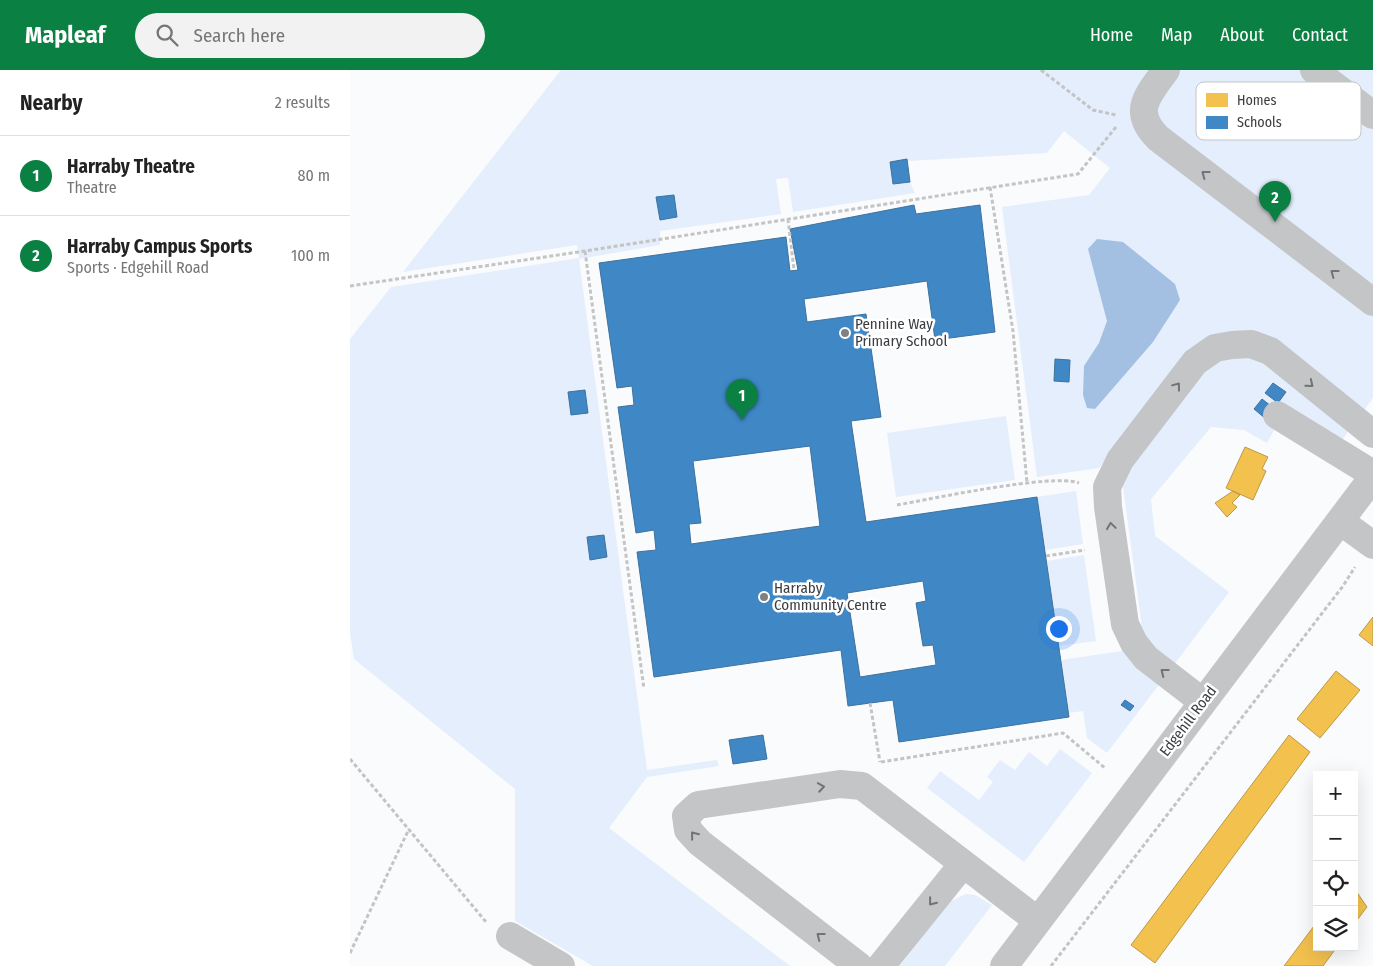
<!DOCTYPE html>
<meta charset="utf-8">
<style>
body{margin:0;font-family:"Fira Sans Condensed",sans-serif;background:#f2f2f2;color:#222}
.controls{position:absolute;right:15px;bottom:15px;display:grid;overflow:hidden;border-radius:0px;box-shadow:0 5px 20px #0002}
.controls button{width:45px;height:45px;display:grid;place-items:center;padding:0;border:0;border-bottom:1px solid #e0e0e0;background:#fff;color:#222;font:25px sans-serif}
.you{position:absolute;left:708px;top:558px;width:18px;height:18px;margin:-12px;border:4px solid #fff;border-radius:50%;background:#1a73e8;box-shadow:0 0 0 8px #1a73e833}
.badge{display:grid;place-items:center;width:32px;height:32px;border-radius:50%;background:#0b8043;color:#fff;font-size:16px;font-weight:700}
.pin{position:absolute;translate:-50% -41px;filter:drop-shadow(0 1px 2px #0008)}
.pin::after{content:'';position:absolute;top:26px;width:18px;height:15px;background:inherit;clip-path:polygon(0 0,100% 0,50% 100%)}
.list{margin:0;padding:0;list-style:none}
h2{display:flex;justify-content:space-between;align-items:center;height:65px;margin:0;padding:0 20px;font-size:21px}
h2 small{font-size:16px;font-weight:400;color:#767676}
.list li{display:grid;grid-template-columns:32px 1fr auto;gap:15px;align-items:center;box-sizing:border-box;height:80px;padding:0 20px;border-top:1px solid #e0e0e0}
.list b{display:block;font-size:19px;white-space:nowrap}
.list p{margin:0;font-size:16px;white-space:nowrap;color:#767676}
.list em{font-size:16px;font-style:normal;color:#767676}
.icon{flex:none;width:28px;height:28px;fill:none;stroke:currentColor;stroke-width:2;stroke-linecap:round;stroke-linejoin:round}
.map{position:relative;flex:none;width:1023px;height:896px;overflow:hidden}
header{display:flex;align-items:center;gap:30px;box-sizing:border-box;height:70px;padding:0 25px;background:#0b8043;color:#fff}
header strong{font-size:24px}
nav{display:flex;gap:28px;margin-inline-start:auto;font-size:18px}
.search{width:350px;height:45px;background:#f2f2f2;display:flex;align-items:center;gap:12px;box-sizing:border-box;padding:0 18px;border-radius:28px;color:#767676;font-size:19px}
main{display:flex}
aside{flex:1;background:#fff}
.map>svg:first-child{display:block}
</style>
<header>
<strong>Mapleaf</strong>
<div class="search"><svg class="icon" aria-label="search" viewBox="0 0 24 24"><circle cx="10" cy="10" r="6"/><path d="M15 15l6 6"/></svg>Search here</div>
<nav><a>Home</a><a>Map</a><a>About</a><a>Contact</a></nav>
</header>
<main>
<aside>
<h2>Nearby<small>2 results</small></h2>
<ul class="list">
<li><span class="badge">1</span><div><b>Harraby Theatre</b><p>Theatre</p></div><em>80 m</em></li>
<li><span class="badge">2</span><div><b>Harraby Campus Sports</b><p>Sports · Edgehill Road</p></div><em>100 m</em></li>
</ul>
</aside>
<div class="map">
<svg width="1023" height="896" viewBox="0 0 1023 896">
<rect width="100%" height="100%" fill="#fafbfd"/>
<path fill="#e4eefc" fill-rule="evenodd" d="M211,0H1023V328L1012,343L917,270L851,273L839,279L749,398L687,407L652,137L739,125L760,98L714,61L697,83L540,92L543,114L560,112L565,123L443,142L438,108L426,109L431,144L310,161V175L229,189L297,700L367,690L369,696L297,707L259,758L440,896H243L165,851V719L4,589L0,563V269L41,217L229,188L227,175L53,202ZM324,125L327,147L310,150L307,127Z
M892,286L914,292L1000,359L990,373L925,339L912,329L904,339L916,349L924,360L917,373L894,360L861,357L801,429L805,466L879,522L823,596L800,575L792,557L773,417L774,405L861,291Z
M656,346L665,410L546,427L537,363Z
M726,421L733,474L695,480L687,427Z
M734,485L746,571L708,576L696,491Z
M772,581L811,612L757,683L737,668L733,641L718,643L711,590Z
M710,679L742,703L674,792L577,718L590,701L629,730L643,712L637,707L650,690L665,700L679,682L697,696Z
M616,824L625,825L642,835L595,896H550L599,832Z"/>
<path fill="#a3c0e2" d="M747,169L773,172L825,214L830,230L803,272L745,339L737,338L733,325L734,296L749,273L757,251L738,179Z"/>
<path fill="#f2c14e" stroke="#bb994a" d="M895,377L918,387L912,399L916,401L903,430L876,418Z
M883,421L890,425L882,433L887,437L877,447L865,433Z
M1023,547V576L1009,565Z
M986,601L1010,620L970,668L947,649Z
M939,665L960,682L805,893L781,875Z
M1004,818L1017,837L1004,854Z
M967,852V877H987L973,896H934Z"/>
<path fill="#3f88c5" stroke="#3e729d" fill-rule="evenodd" d="M557,89L560,112L543,114L540,92Z
M324,125L327,147L310,150L306,127Z
M564,135L566,144L630,135L645,262L585,270L577,211L454,229L457,252L516,244L531,347L501,351L516,452L687,427L719,647L549,672L543,630L498,636L491,580L304,607L287,482L306,480L304,460L286,463L268,337L284,335L282,316L267,318L249,193L436,167L440,201L448,200L440,159ZM460,376L470,456L341,474L339,454L351,453L343,391ZM573,511L576,531L566,533L573,576L583,575L586,595L510,607L497,523Z
M705,289L720,290L719,312L704,311Z
M923,313L936,322L928,333L915,323Z
M235,320L238,343L221,345L218,322Z
M912,329L925,339L916,349L904,339Z
M254,465L257,487L240,490L237,467Z
M775,630L784,636L780,641L771,635Z
M413,665L417,689L383,694L379,670Z"/>
<g fill="none" stroke-linecap="round" stroke-linejoin="round">
<path stroke="#c4c4c5" stroke-width="3" stroke-dasharray="4 2.5" stroke-linecap="butt" d="M691,0L743,40L766,45
M640,117L663,261L677,413
M438,149L444,200
M235,181L294,619
M0,216L235,181L728,104L766,57
M547,435C581,429 703,403 729,413
M696,486L735,480
M520,633L530,692
M0,689L136,852
M531,692L713,663L755,698
M0,883L59,759
M701,896L993,516L1005,497"/>
<path stroke="#c4c5c7" stroke-width="28" d="M816,0C798,25 781,41 808,68L1023,232
M964,0L1023,45
M927,345L1023,404
M990,451L1023,475
M853,632L796,588L784,573L775,554L758,437L757,417L770,390L845,292L865,278L882,275L901,274L920,281L1023,364
M160,866L211,896
M509,896L350,773L338,760L336,746L348,735L490,714L512,716L688,851
M531,896L613,794
M654,896L1023,407"/>
</g>
<defs><path id="oneway-chevron" d="M-2-3.5L2.5 0L-2 3.5" fill="none" stroke-width="1.6" stroke-linecap="round" stroke-linejoin="round" transform="scale(1.25)"/></defs>
<g stroke="#727376">
<use href="#oneway-chevron" transform="translate(855 104) rotate(-143)"/>
<use href="#oneway-chevron" transform="translate(984 203) rotate(-143)"/>
<use href="#oneway-chevron" transform="translate(960 314) rotate(39)"/>
<use href="#oneway-chevron" transform="translate(827 316) rotate(-53)"/>
<use href="#oneway-chevron" transform="translate(761 456) rotate(-98)"/>
<use href="#oneway-chevron" transform="translate(814 602) rotate(-142)"/>
<use href="#oneway-chevron" transform="translate(471 717) rotate(-9)"/>
<use href="#oneway-chevron" transform="translate(344 765) rotate(-129)"/>
<use href="#oneway-chevron" transform="translate(582 832) rotate(129)"/>
<use href="#oneway-chevron" transform="translate(470 866) rotate(-142)"/>
</g>
<g fill="#7e8082" stroke="#fff" stroke-width="2">
<circle cx="495" cy="263" r="5"/>
<circle cx="414" cy="527" r="5"/>
</g>
<g text-anchor="middle" dominant-baseline="central" stroke-width="5" stroke-linejoin="round" paint-order="stroke">
<g font-size="15" fill="#3b3d40" stroke="#fff" text-anchor="start">
<text x="505" y="254">Pennine Way<tspan x="505" dy="17">Primary School</tspan></text>
<text x="424" y="518">Harraby<tspan x="424" dy="17">Community Centre</tspan></text>
</g>
<g font-size="15" fill="#3b3d40" stroke="#fff">
<text transform="translate(838 651) rotate(-53)">Edgehill Road</text>
</g>
</g>
<rect x="846" y="12" width="165" height="58" rx="8" fill="#fff" stroke="#c4c5c6" stroke-width="1"/>
<rect x="856" y="23" width="22" height="14" fill="#f2c14e"/>
<rect x="856" y="46" width="22" height="13" fill="#3f88c5"/>
<g font-size="14" fill="#3b3d40">
<text x="887" y="35">Homes</text>
<text x="887" y="57">Schools</text>
</g>
</svg>
<div class="controls">
<button>+</button>
<button>−</button>
<button><svg class="icon" aria-label="locate" viewBox="0 0 24 24"><circle cx="12" cy="12" r="6"/><path d="M12 2v4M12 18v4M2 12h4M18 12h4"/></svg></button>
<button><svg class="icon" aria-label="layers" viewBox="0 0 24 24"><path d="M12 4l9 5-9 5-9-5zM3 14l9 5 9-5"/></svg></button>
</div>
<div class="you"></div>
<div class="pin badge" style="left:392px;top:350px">1</div>
<div class="pin badge" style="left:925px;top:152px">2</div>
</div>
</main>
